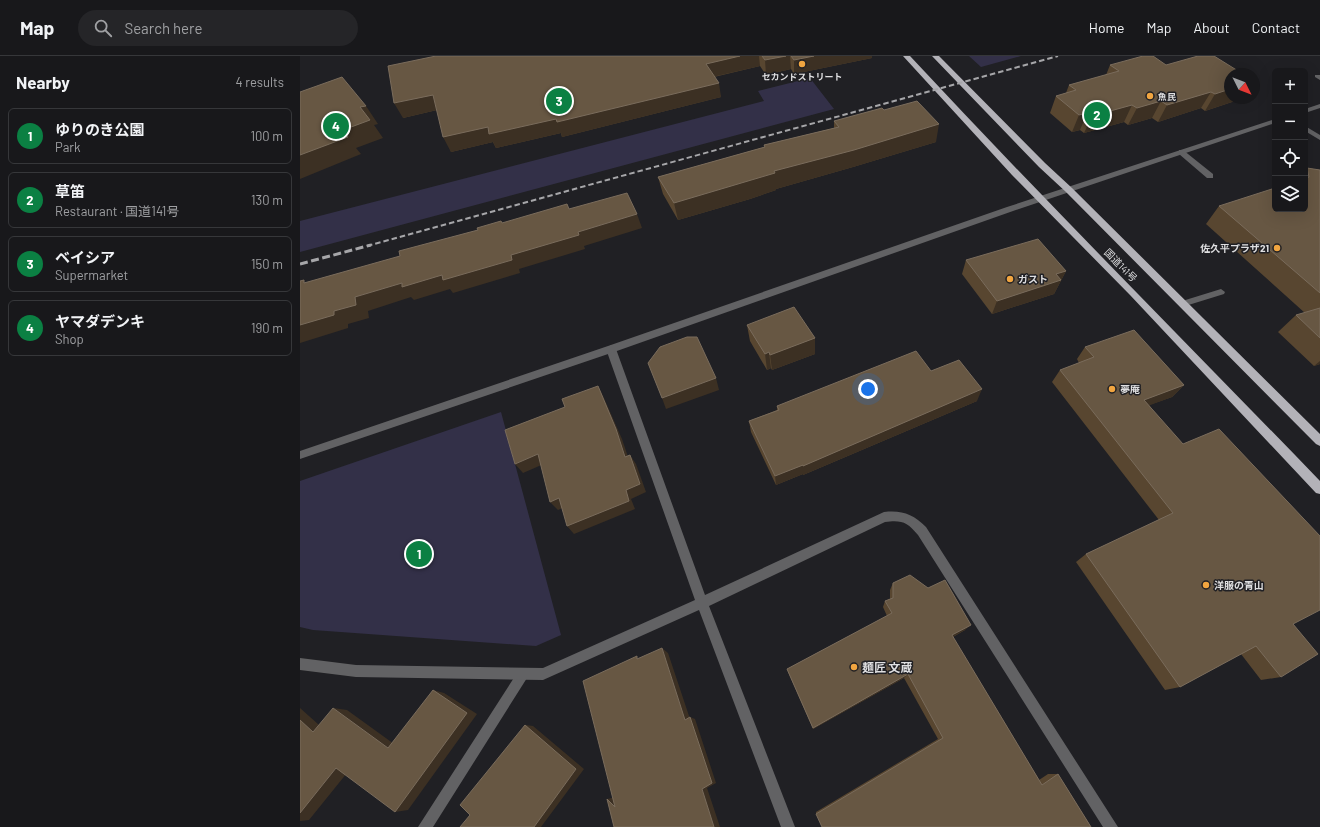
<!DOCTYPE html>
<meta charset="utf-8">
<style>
body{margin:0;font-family:Barlow,"Noto Sans JP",sans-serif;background:#252528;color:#f1f3f6}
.controls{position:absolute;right:12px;top:12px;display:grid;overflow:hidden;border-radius:6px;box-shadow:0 4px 16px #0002}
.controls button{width:36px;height:36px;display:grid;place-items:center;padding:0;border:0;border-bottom:1px solid #36373a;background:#18181b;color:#f1f3f6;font:20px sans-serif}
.compass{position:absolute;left:924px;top:12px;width:36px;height:36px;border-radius:50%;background:#18181b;box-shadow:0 4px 16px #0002;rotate:132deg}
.you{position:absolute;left:568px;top:333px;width:14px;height:14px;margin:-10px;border:3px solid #fff;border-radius:50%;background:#1a73e8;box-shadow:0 0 0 6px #1a73e833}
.badge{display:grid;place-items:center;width:26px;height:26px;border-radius:50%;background:#0b8043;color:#fff;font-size:13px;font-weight:700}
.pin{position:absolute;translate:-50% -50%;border:2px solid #fff;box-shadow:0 1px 4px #0006}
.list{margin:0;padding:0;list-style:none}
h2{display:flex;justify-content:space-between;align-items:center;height:52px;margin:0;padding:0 16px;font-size:17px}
h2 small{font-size:13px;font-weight:400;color:#9fa0a3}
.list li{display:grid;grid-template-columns:26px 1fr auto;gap:12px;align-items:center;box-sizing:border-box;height:56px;margin:0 8px 8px;padding:0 8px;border:1px solid #36373a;border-radius:6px}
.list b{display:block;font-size:15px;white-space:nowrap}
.list p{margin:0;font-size:13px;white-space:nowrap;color:#9fa0a3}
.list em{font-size:13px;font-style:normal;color:#9fa0a3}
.icon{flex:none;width:22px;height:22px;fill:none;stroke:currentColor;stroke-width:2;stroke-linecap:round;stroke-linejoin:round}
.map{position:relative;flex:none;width:1020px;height:771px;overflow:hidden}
header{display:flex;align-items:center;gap:24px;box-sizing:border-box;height:56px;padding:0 20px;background:#18181b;border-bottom:1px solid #36373a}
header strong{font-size:19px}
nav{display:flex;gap:22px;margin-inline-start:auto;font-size:14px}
.search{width:280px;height:36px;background:#252528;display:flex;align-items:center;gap:10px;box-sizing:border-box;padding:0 14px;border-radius:22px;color:#9fa0a3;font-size:15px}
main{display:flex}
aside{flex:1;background:#18181b}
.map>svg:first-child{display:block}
</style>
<header>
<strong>Map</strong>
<div class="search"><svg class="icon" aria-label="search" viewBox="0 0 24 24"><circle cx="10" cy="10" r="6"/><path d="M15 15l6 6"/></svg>Search here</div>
<nav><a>Home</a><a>Map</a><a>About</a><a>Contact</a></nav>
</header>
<main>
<aside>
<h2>Nearby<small>4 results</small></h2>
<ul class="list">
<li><span class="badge">1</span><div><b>ゆりのき公園</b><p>Park</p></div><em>100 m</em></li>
<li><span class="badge">2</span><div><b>草笛</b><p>Restaurant · 国道141号</p></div><em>130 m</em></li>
<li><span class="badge">3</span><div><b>ベイシア</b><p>Supermarket</p></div><em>150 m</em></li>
<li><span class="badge">4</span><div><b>ヤマダデンキ</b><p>Shop</p></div><em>190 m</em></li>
</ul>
</aside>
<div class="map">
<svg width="1020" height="771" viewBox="0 0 1020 771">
<rect width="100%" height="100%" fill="#202024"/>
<path fill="#333048" d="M669,0H721L681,11Z
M510,22L534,53L0,196V165L464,45L458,35Z
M201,356L261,579L236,590L13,574L0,571V425Z"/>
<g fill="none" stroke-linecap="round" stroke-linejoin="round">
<path fill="#626264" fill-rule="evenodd" d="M1015,19H1020V24L1015,21Z
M1005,70L1020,79V84L1005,75Z
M879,94H883L913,118V122H907L879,98Z
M921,233L925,236L924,238L882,251L878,248L879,246Z
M223,612L227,614L229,618L227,622L133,771H118L219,614Z"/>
<path fill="#626264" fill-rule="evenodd" d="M311,289L316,293L405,539L584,456C602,454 613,458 626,471L818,771H803L618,479C607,466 602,464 585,466L409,550L495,771H481L399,554L243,624L56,621L0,614V602L56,609L243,612L395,544L306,293Z"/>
<path fill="#626264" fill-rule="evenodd" d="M1020,48V52L1005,57V53Z
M975,63V67L713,155L314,296L0,403V395L308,290L707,151Z"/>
<path fill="#b3b2b8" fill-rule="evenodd" d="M603,0H610C744,144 883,283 1020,425V438L1016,437L830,239L712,119Z
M632,0H639L745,107L772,132L1020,378V390L1016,388L766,136L739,111Z"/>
<path stroke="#a6a6a9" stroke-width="2" stroke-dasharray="5.5 3" stroke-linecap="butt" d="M67,190L758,0"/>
<path stroke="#a6a6a9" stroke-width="3" stroke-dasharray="8 3.5" stroke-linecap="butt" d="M0,208L71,189"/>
</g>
<path fill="#584630" d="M136,0H572V2L494,18L491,13L466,19L460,10L414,21L421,41L262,81L261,77L196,92L193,86L151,96L137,54L103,62Z
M810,9H866L944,42L905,55L901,52L858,66L852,62L828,69L824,66L784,77L780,74L772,76L750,57L756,40L766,37L769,29L806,19Z
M584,54L636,86L553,111L476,133V134L450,143L378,164L363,138L358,121L465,91L464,89L534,72V65Z
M1007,112L1020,114V308L1014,310L978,276L996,259L1005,257L906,168L919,150L1005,153V114Z
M666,204L766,215L754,238L692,258L662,218Z
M447,269L515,282V298L472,314L471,312L467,314L450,285Z
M785,291L884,329L872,341L849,349L993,568L981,621L961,624L941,598L880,631L865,634L776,506L786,498L859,464L752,326L760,314L779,307L777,303Z
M631,315L677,345L503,419V418L476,429L451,376L449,365L477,354V350Z
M593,527L665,574L653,581L739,724L748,718H758L791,771L516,758V756L638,683L604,622L513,673L488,616L487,613L587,560L583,551L585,545L590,543V534Z"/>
<path fill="#3c3023" d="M440,0H459L460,10L408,22L406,8Z
M486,0H490L491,13L466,19L465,4Z
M514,0H572V2L494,18V4Z
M419,27L421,41L262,81L261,77L196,92L193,86L151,96L143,81L188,71Z
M930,33V42H944L905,55L915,38Z
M911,36L901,52L858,66L867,49Z
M133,39L141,53L103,62L94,47Z
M861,45L852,62L828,69L837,52Z
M832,49L824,66L784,77L792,60Z
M66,50L78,68L74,69L83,82L56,92L61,98L0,123V99L43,74L60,51Z
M787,57L780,74L772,76L779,59Z
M639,68L636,86L553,111L476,133V134L450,143L378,164L374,147L474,115Z
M337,158L342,172L284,190L285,193L219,213L220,217L153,237L150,233L114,244L111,241L68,255L69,262L48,268V272L0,287V269L34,255L55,241L102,227L211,199L278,176Z
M766,215L754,238L692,258L697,245L756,218Z
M515,282V298L472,314L470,299Z
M469,296L471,312L467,314L465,298Z
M1020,305V308L1014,310Z
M416,322L419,334L366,353L362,342Z
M884,329L872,341L834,355L844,344Z
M298,330L303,340L322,383L331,410L325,401Z
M682,333L677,345L503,419V410Z
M238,398L246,407L223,417L215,408Z
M330,399L336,408L346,436L331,443L335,453L274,478L267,470L326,434Z
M503,409V418L476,429L475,420Z
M259,442L267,450L258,454L250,446Z
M671,569L665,574L647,584L652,579Z
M362,592L368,597L391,666L385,664Z
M608,618L604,622L513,673V672Z
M133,634L144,637L177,658L108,754L95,756Z
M0,652L28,677L13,676L0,664Z
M33,652L47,654L101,693L88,692Z
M390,661L395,663L416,727L407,732L420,771H414L402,733Z
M225,669L233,670L284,713L241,771H234Z
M36,712H51L9,764L0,765V757Z
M316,741L315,751L307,743Z"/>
<path fill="#675743" stroke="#7a6c5c" d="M136,0H440L406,8L419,27L257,66L256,63L189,78L188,71L143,81L133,39L94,47L88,10Z
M462,0H486L465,4Z
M491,0H514L494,4Z
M843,0H853L866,9L898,0H914L943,18H930V33L915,38L911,36L867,49L861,45L837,52L832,49L792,60L787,57L779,59L756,40L776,34L769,29L819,15L810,9Z
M42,21L66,50L60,51L70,64L43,74L48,81L0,99V36Z
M617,45L639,68L554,94L474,115L475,117L448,125L374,147L358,121L465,91L464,89L539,71L534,65L582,52L584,54Z
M1007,112L1020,114V237L919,150L975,132V153H1005V123L1009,121Z
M327,137L337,158L278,176L279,179L211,199L212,204L143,224L142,219L102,231V227L55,241L56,249L34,255V259L0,269V225L4,224V227L100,200L99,195L178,174L177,172L201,165L202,167L267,148L269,153Z
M738,183L766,215L756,218L761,224L697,245L666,204Z
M494,251L515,282L470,299L469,296L465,298L447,269Z
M1020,252V282L996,259Z
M834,274L884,329L844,344L883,388L919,373L1020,480V554L993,568L1018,598L981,621L956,590L880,631L786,498L873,457L760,314L794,301L785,291Z
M387,281H397L416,322L362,342L348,307L360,291Z
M616,295L631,315L659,304L682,333L503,410V409L475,420L449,365L479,354L477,350Z
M298,330L316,373L325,401L330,399L340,428L326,434L329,445L267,470L259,442L250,446L238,398L215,408L205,374L265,351L262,343Z
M610,519L628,532L645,524L671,569L652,579L742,729L758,718L791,771H522L516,758L643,682L608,618L513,672L487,613L592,557L585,545L593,542V527Z
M362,592L385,664L390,661L412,727L402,733L414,771H314L307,743L315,751L283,625L337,600V603Z
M133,634L167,657L95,756L36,712L0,757V664L13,676L33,652L88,692Z
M225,669L276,713L234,771H160L170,759L160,749Z"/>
<g fill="#f1a540" stroke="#202024" stroke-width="1.5">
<circle cx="502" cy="8" r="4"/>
<circle cx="850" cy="40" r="4"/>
<circle cx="977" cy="192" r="4"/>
<circle cx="710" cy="223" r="4"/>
<circle cx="812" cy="333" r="4"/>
<circle cx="906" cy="529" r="4"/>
<circle cx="554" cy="611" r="4"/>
</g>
<g text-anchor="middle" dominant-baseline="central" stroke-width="3" stroke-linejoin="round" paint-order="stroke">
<g font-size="9" font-weight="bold" fill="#dfdfe1" stroke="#202024">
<text x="502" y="20">セカンドストリート</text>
<text x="858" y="40" text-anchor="start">魚民</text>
</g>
<g font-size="10" font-weight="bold" fill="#dfdfe1" stroke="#202024" text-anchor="start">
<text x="969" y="192" text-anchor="end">佐久平プラザ21</text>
<text x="718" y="223">ガスト</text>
<text x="820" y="333">夢庵</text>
<text x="914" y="529">洋服の青山</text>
</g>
<g font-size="10" fill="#dfdfe1" stroke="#202024">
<text transform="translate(821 209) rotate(45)">国道141号</text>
</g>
<g font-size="12" font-weight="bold" fill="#dfdfe1" stroke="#202024" text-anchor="start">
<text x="562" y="611">麺匠 文蔵</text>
</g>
</g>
</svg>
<div class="controls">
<button>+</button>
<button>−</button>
<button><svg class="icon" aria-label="locate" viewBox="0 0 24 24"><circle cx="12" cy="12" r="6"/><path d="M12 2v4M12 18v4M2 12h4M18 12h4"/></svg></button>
<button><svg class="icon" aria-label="layers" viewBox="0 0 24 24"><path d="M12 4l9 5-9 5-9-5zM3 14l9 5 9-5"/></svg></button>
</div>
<svg class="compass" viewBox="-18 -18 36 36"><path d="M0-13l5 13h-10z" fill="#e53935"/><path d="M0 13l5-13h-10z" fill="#9fa0a3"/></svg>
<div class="you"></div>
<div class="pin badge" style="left:119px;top:498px">1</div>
<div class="pin badge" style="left:797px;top:59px">2</div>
<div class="pin badge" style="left:259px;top:45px">3</div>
<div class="pin badge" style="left:36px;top:70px">4</div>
</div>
</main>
